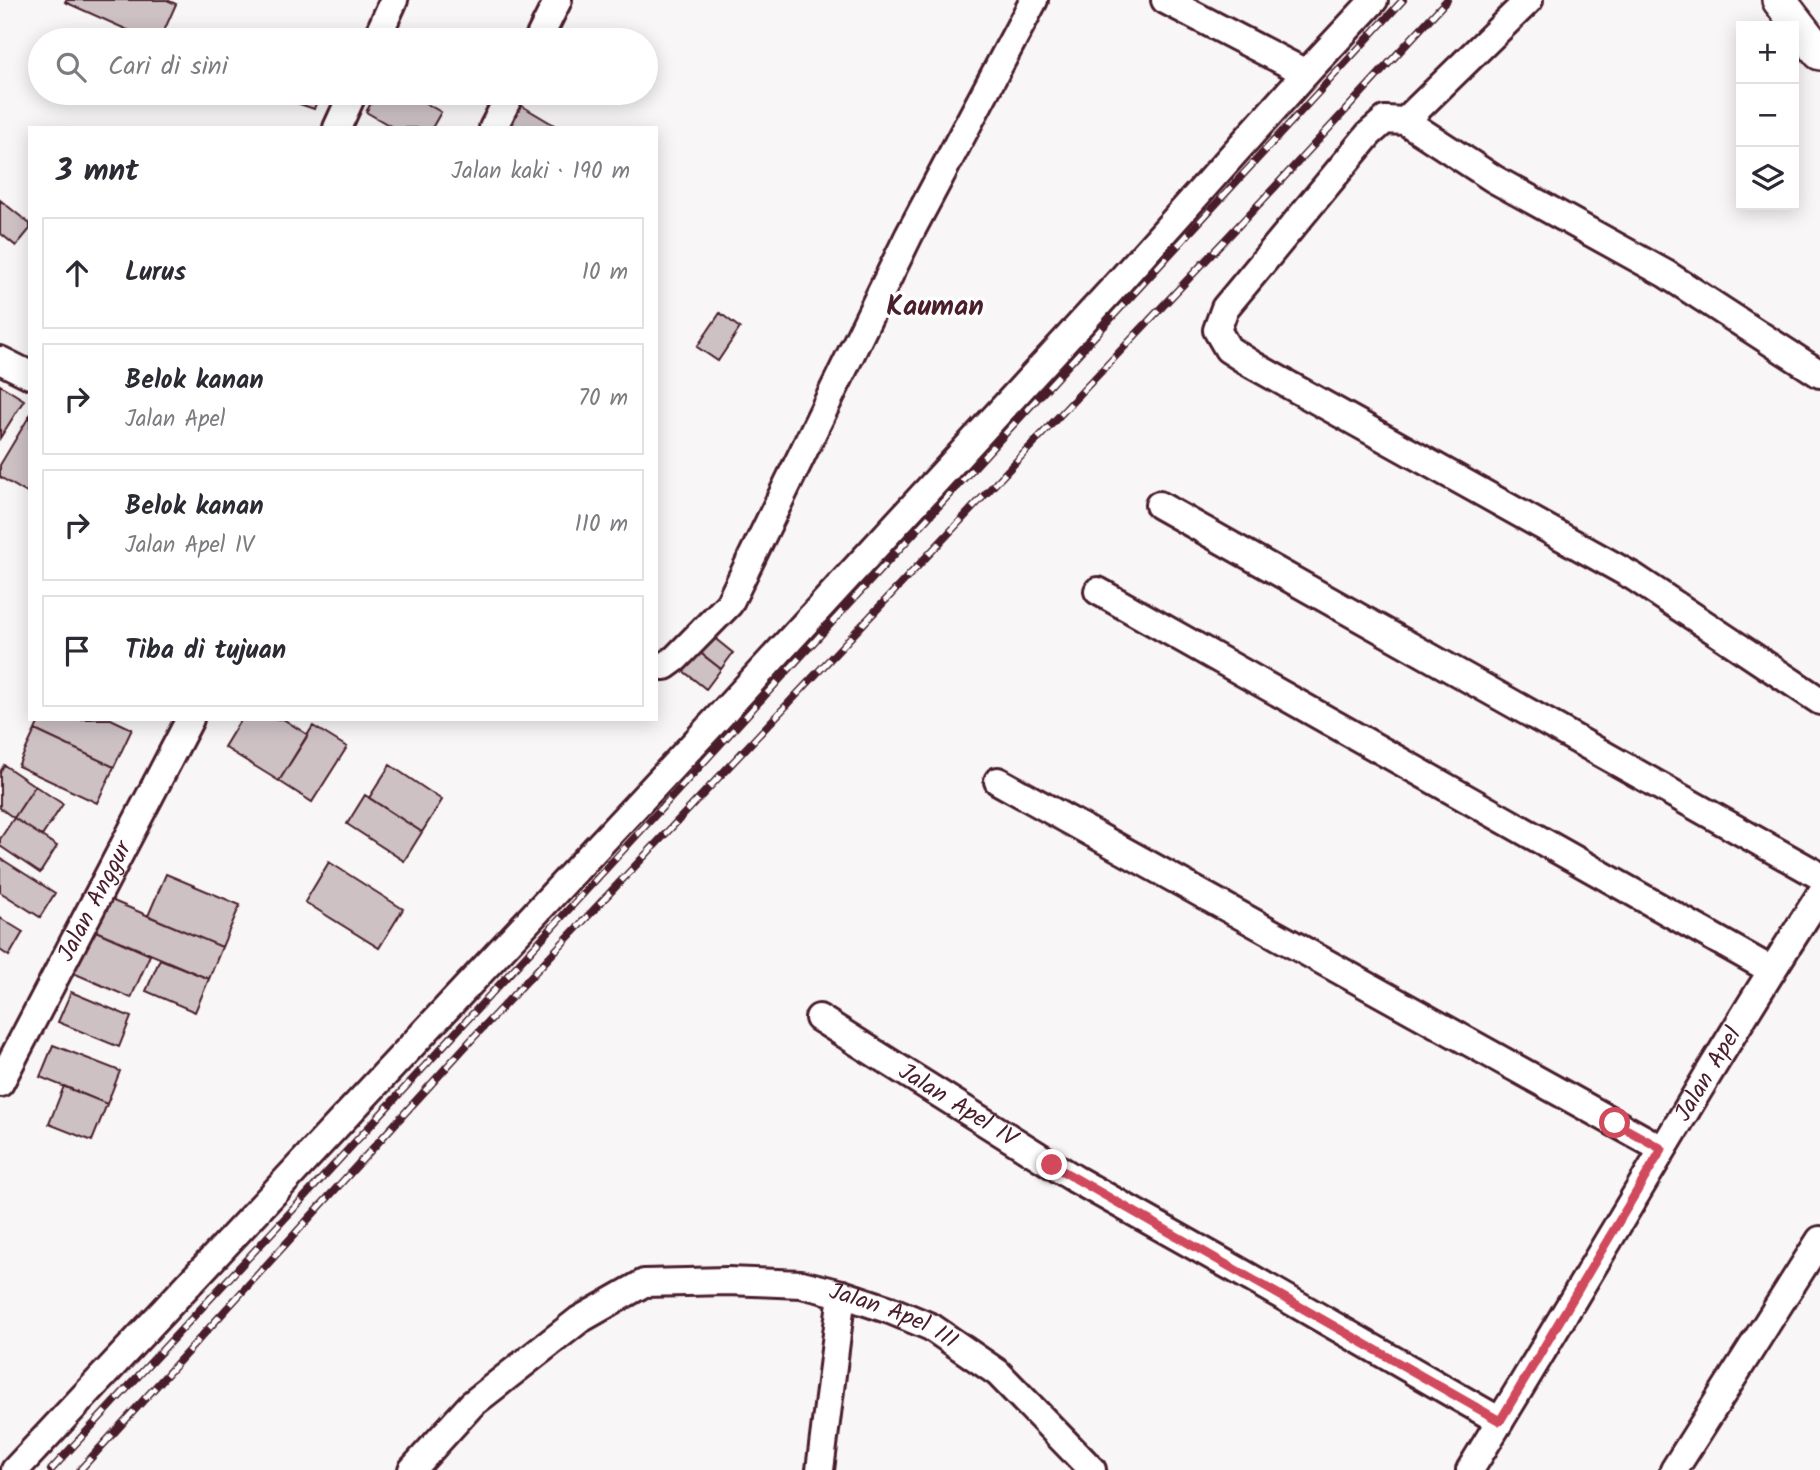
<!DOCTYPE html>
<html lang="id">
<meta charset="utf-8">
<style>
body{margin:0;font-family:Kalam,sans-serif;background:#f2f2f3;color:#2b2b33}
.controls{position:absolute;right:21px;top:21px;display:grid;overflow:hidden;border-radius:0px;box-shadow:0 4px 18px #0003}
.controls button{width:63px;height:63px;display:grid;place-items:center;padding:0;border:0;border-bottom:2px solid #e1e1e2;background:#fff;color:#2b2b33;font:35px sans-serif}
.stop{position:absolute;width:21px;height:21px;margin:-16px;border:5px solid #d1495b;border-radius:50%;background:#fff}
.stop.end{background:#d1495b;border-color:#fff;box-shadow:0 2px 7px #0008}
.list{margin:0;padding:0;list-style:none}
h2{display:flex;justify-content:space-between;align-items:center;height:91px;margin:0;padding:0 28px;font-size:30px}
h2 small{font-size:23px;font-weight:400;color:#7c7c81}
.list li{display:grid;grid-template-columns:46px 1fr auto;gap:21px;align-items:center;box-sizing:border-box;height:112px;margin:0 14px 14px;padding:0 14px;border:2px solid #e1e1e2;border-radius:0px}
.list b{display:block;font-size:26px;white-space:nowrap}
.list p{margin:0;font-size:23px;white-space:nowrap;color:#7c7c81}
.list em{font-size:23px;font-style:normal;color:#7c7c81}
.icon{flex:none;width:38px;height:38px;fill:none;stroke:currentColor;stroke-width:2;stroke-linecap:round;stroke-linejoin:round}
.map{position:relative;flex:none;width:1820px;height:1470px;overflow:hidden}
.search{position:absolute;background:#fff;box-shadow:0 4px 18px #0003;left:28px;top:28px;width:630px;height:77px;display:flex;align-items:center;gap:18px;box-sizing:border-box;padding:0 24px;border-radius:38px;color:#7c7c81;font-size:26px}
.panel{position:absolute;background:#fff;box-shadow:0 4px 18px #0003;left:28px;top:126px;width:630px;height:595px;border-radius:0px}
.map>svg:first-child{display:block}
</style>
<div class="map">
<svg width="1820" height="1470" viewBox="0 0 1820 1470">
<rect width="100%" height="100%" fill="#f8f6f7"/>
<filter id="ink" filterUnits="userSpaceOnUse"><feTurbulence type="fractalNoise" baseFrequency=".0143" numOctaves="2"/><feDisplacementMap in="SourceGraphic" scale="14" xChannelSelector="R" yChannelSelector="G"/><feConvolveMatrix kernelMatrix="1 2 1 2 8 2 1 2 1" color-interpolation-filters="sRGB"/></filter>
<g filter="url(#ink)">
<path fill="#cdc1c4" stroke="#4a1f2b" stroke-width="2" d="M66,0H167L176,4L160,40H150L65,2Z
M268,93H320L314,109Z
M377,93H408L441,112L432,128H394L366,112Z
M517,103L559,128H502Z
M0,200L30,224V229L16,246L0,233Z
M720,313L740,328L718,361L697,347Z
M0,385L24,400L0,438Z
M30,415V492L29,494L0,477V465Z
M707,632L733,653L721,669L694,648Z
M697,650L721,669L706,689L682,670Z
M40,719H111L132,729L114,767L35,730Z
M241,719H283L308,735L279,781L224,747Z
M313,726L347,747L312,802L279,781Z
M35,730L114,767L97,803L18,766Z
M4,765L35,786L14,818L0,808V772Z
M390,765L442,800L422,832L369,798Z
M35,786L63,804L42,836L14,818Z
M365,795L422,832L404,861L347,824Z
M14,818L57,846L40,873L0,846V839Z
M0,858L55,893L40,917L0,892Z
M329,862L403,909L379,948L305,902Z
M166,874L240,905L222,947L148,916Z
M104,897L222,947L209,979L91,929Z
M0,918L23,932L9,956L0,950Z
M91,929L150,955L131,998L71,972Z
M160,959L209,979L195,1012L146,991Z
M71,992L131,1017L119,1047L58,1022Z
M53,1045L120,1071L107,1104L40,1077Z
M64,1086L107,1104L92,1141L49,1124Z"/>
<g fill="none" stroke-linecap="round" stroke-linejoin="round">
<defs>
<g id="minor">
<path d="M1165,0L1306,73"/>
<path d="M376,40L394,0"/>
<path d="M538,40L558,0"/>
<path d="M1405,121L1529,0"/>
<path d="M337,128L353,93"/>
<path d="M493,128L511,93"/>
<path d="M0,360L30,375"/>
<path d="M1820,374L1666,274L1494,179L1405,121L1385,120L1369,134L1225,308L1217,330L1228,349L1253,365L1634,577L1820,701"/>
<path d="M1159,505L1820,876"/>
<path d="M1098,591L1771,970"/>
<path d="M656,666H665L676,658L729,604L909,235L1034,0"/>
<path d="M998,781L1662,1149"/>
<path id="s1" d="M819,1018L1075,1179L1237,1270L1500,1421"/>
<path id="s2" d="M0,1083L190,719"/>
<path d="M15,1470L718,718L1119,282L1306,73L1374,0"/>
<path id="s3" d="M412,1470L472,1404L579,1320L644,1283L728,1281L801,1284L842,1294L890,1310L931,1327L998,1373L1092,1470"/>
<path d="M820,1470L842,1294"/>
<path id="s4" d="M1470,1470C1588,1279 1698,1084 1820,895"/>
<path d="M1674,1470L1820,1240"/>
</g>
<path id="tertiary" d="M1779,0L1820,53"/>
</defs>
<use href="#minor" stroke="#4a1f2b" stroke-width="32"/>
<use href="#tertiary" stroke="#4a1f2b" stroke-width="38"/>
<use href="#minor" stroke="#fff" stroke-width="26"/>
<use href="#tertiary" stroke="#fff" stroke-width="33"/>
<defs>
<path id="rail" d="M51,1470L312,1189L1403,0
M80,1470L474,1037L1274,188L1447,0"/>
</defs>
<use href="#rail" stroke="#4a1f2b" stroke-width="8"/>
<use href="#rail" stroke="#fff" stroke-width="5" stroke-dasharray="16" stroke-linecap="butt"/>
</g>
</g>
<g fill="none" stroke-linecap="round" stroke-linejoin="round" filter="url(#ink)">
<path stroke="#d1495b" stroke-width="9" d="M1052,1165L1500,1421L1662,1149L1615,1123"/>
</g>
<g text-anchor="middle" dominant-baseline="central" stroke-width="7" stroke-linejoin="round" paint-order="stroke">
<g font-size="24" fill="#4a1f2b" stroke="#fff">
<text stroke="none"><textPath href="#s2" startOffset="205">Jalan Anggur</textPath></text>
<text stroke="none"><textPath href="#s4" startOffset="462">Jalan Apel</textPath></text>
<text stroke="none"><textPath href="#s1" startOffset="164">Jalan Apel IV</textPath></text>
<text stroke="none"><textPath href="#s3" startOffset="555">Jalan Apel III</textPath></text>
</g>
<g font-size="28" font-weight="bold" fill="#4a1f2b" stroke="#fff">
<text x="935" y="307">Kauman</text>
</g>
</g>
</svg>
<div class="controls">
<button>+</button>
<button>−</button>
<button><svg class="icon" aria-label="layers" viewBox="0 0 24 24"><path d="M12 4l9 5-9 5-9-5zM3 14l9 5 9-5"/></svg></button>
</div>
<div class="stop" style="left:1615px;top:1123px"></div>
<div class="stop end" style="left:1052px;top:1165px"></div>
<div class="search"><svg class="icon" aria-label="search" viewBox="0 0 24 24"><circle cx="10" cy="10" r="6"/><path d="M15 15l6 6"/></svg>Cari di sini</div>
<section class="panel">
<h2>3 mnt<small>Jalan kaki · 190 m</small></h2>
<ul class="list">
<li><svg class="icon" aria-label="ahead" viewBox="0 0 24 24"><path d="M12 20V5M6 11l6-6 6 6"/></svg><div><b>Lurus</b></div><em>10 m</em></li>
<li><svg class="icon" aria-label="right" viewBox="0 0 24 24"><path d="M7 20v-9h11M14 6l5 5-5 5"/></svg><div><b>Belok kanan</b><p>Jalan Apel</p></div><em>70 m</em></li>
<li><svg class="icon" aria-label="right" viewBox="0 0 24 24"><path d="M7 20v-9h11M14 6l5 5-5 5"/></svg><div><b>Belok kanan</b><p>Jalan Apel IV</p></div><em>110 m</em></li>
<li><svg class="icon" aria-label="arrive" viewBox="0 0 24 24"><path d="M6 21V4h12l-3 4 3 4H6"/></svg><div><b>Tiba di tujuan</b></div></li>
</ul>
</section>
</div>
